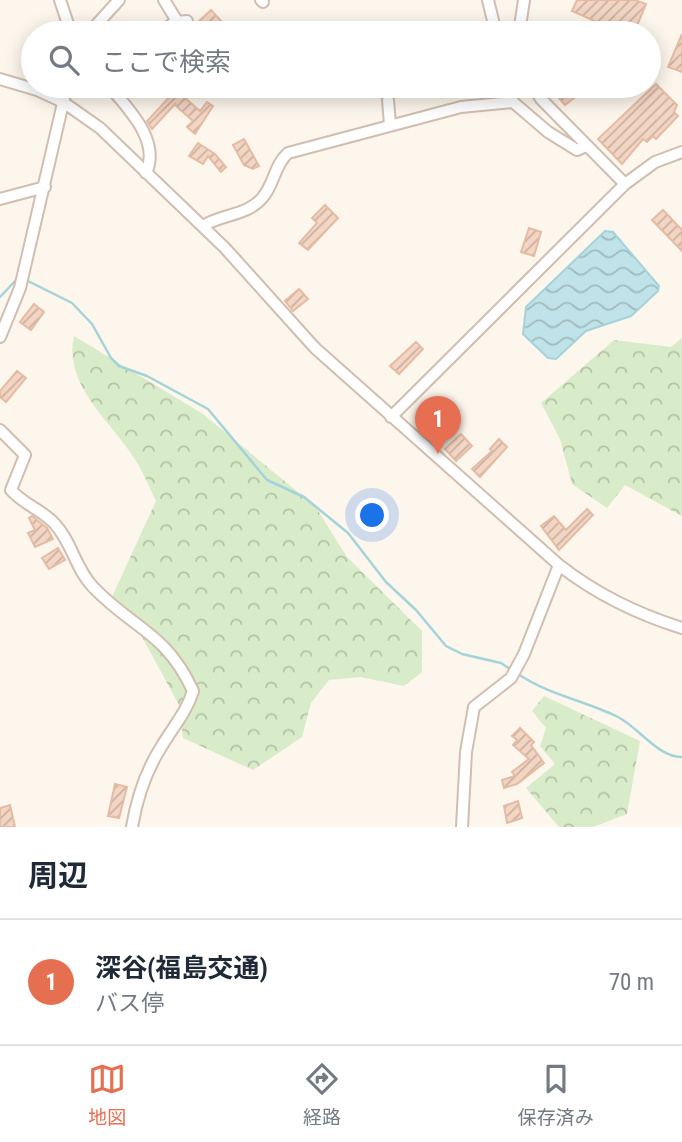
<!DOCTYPE html>
<html lang="ja">
<meta charset="utf-8">
<style>
body{margin:0;font-family:"Roboto Condensed","Noto Sans JP",sans-serif;background:#f6f6f7;color:#1f2937}
.you{position:absolute;left:373px;top:516px;width:24px;height:24px;margin:-18px;border:5px solid #fff;border-radius:50%;background:#1a73e8;box-shadow:0 0 0 10px #1a73e833}
.badge{display:grid;place-items:center;width:46px;height:46px;border-radius:50%;background:#e76f51;color:#fff;font-size:23px;font-weight:700}
.pin{position:absolute;translate:-50% -58px;filter:drop-shadow(0 2px 4px #0008)}
.pin::after{content:'';position:absolute;top:37px;width:24px;height:21px;background:inherit;clip-path:polygon(0 0,100% 0,50% 100%)}
.list{margin:0;padding:0;list-style:none}
h2{display:flex;justify-content:space-between;align-items:center;height:91px;margin:0;padding:0 28px;font-size:30px}
h2 small{font-size:23px;font-weight:400;color:#747a83}
.list li{display:grid;grid-template-columns:46px 1fr auto;gap:21px;align-items:center;box-sizing:border-box;height:126px;padding:0 28px;border-top:2px solid #e0e1e3}
.list b{display:block;font-size:26px;white-space:nowrap}
.list p{margin:0;font-size:23px;white-space:nowrap;color:#747a83}
.list em{font-size:23px;font-style:normal;color:#747a83}
.icon{flex:none;width:38px;height:38px;fill:none;stroke:currentColor;stroke-width:2;stroke-linecap:round;stroke-linejoin:round}
.map{position:relative;flex:none;width:682px;height:827px;overflow:hidden}
.search{position:absolute;background:#fff;box-shadow:0 4px 18px #0003;left:21px;right:21px;top:21px;height:77px;display:flex;align-items:center;gap:18px;box-sizing:border-box;padding:0 24px;border-radius:38px;color:#747a83;font-size:26px}
.sheet{height:217px;background:#fff}
nav{display:flex;justify-content:space-around;align-items:center;box-sizing:border-box;height:98px;border-top:2px solid #e0e1e3;background:#fff;font-size:19px;color:#747a83}
nav a{display:grid;justify-items:center;gap:4px}
nav .on{color:#e76f51}
.map>svg:first-child{display:block}
</style>
<div class="map">
<svg width="682" height="827" viewBox="0 0 682 827">
<defs>
<pattern id="forest-crowns" width="20" height="18" patternUnits="userSpaceOnUse" patternTransform="scale(1.75)"><rect width="20" height="18" fill="#d8ecc9"/><path d="M2 6a3 3 0 1 1 6 0M12 15a3 3 0 1 1 6 0" fill="none" stroke="#b4c2a5"/></pattern>
<pattern id="water-waves" width="16" height="10" patternUnits="userSpaceOnUse" patternTransform="scale(1.75)"><rect width="16" height="10" fill="#bfe3e8"/><path d="M0 5q4-4 8 0t8 0" fill="none" stroke="#a0bbbe"/></pattern>
<pattern id="building-hatch" width="6" height="6" patternUnits="userSpaceOnUse" patternTransform="scale(1.75)"><rect width="6" height="6" fill="#f3d5c3"/><path d="M-1 1l2-2M0 6l6-6M5 7l2-2" fill="none" stroke="#cab0a1"/></pattern>
</defs>
<rect width="100%" height="100%" fill="#fdf6ec"/>
<path fill="url(#forest-crowns)" d="M74,336L203,414L315,506L347,557L422,631V672L404,686L360,677L329,680L311,703L302,737L253,770L183,738L179,705L135,624L111,599L156,501C149,487 143,471 134,458C110,420 63,385 74,336Z
M682,338V516L625,485L607,508L572,484L560,439L541,403L614,340L671,347Z
M544,696L640,741L627,814L593,827H559L526,788L555,764L540,746L546,728L532,711Z"/>
<path fill="url(#water-waves)" stroke="#a5d3da" stroke-width="2" d="M605,231L613,232L659,286L658,291L631,316L586,331L556,359L548,358L523,334L526,307Z"/>
<g fill="none" stroke-linecap="round" stroke-linejoin="round">
<path stroke="#a5d3da" stroke-width="2.5" d="M24,279L72,303L92,324L111,358L119,366L147,376L208,409L267,480L304,497L348,533L386,582L416,610L446,646L462,654L501,663L513,671
M0,297L18,278
M518,674C549,695 586,701 618,717C638,727 659,758 682,757"/>
</g>
<path fill="url(#building-hatch)" stroke="#e6bba3" stroke-width="2" d="M577,0H635L646,4L634,33H590L595,21L572,11Z
M211,10L222,22L209,33H194L201,27L197,23Z
M682,34V72L668,67Z
M656,84L677,105L674,112L678,116L656,139L653,136L647,142L643,139L622,164L598,139Z
M549,86H564L566,89L570,86H589L565,105Z
M176,90L200,111L207,102L213,106L195,134L187,127L193,121L175,105L176,103L152,129L147,121Z
M244,139L259,166L253,169L244,165L233,145Z
M198,143L215,154L226,167L221,172L208,156L203,164L189,156Z
M325,205L338,218L308,250L299,243L317,223L312,218Z
M663,210L682,230V251L652,220Z
M529,228L541,232L534,256L521,252Z
M299,289L308,299L293,311L285,301Z
M34,304L44,312L31,330L20,322Z
M416,342L423,349L399,374L390,366Z
M17,371L26,378L6,402L0,397V391Z
M461,434L472,446L456,461L445,449Z
M499,439L507,447L480,477L472,469L492,451L490,449Z
M587,509L593,515L559,550L541,526L554,516L566,530Z
M32,516L47,528L53,539L35,547L28,533L35,530L29,518Z
M58,548L65,560L49,569L42,558Z
M520,728L534,742L531,745L544,763L517,784L504,788L502,780L515,776L512,772L529,759L513,745L517,740L512,736Z
M115,784L127,787L119,818L108,816Z
M518,801L522,818L507,823L504,806Z
M10,805L15,827H0V808Z"/>
<g fill="none" stroke-linecap="round" stroke-linejoin="round">
<defs>
<path id="minor" d="M60,0L71,33
M164,0L177,21
M261,0L263,2
M488,0L496,33
M89,33L119,0
M159,33L175,22L187,21
M519,33L524,0
M0,79L37,90L63,102L100,128L225,248L315,348L559,565C596,594 637,614 682,628
M109,86C128,108 161,141 146,173
M508,86L513,102
M533,86L541,99L625,184
M388,100L390,124
M0,199L45,187
M203,226C221,214 248,216 263,197C274,184 275,164 288,153L461,107L513,102L548,132L577,150L586,146
M0,337L20,288L67,86
M391,417L625,184L655,162L682,152
M0,430L25,455L11,490C23,504 42,510 54,523C72,542 75,568 93,587C133,629 166,632 193,691C187,711 174,726 163,744C146,770 137,797 132,827
M462,827L466,752L474,707L511,678L524,654L559,565"/>
</defs>
<use href="#minor" stroke="#d1beb0" stroke-width="14"/>
<use href="#minor" stroke="#fff" stroke-width="10"/>
</g>
</svg>
<div class="you"></div>
<div class="pin badge" style="left:438px;top:454px">1</div>
<div class="search"><svg class="icon" aria-label="search" viewBox="0 0 24 24"><circle cx="10" cy="10" r="6"/><path d="M15 15l6 6"/></svg>ここで検索</div>
</div>
<section class="sheet">
<h2>周辺<small></small></h2>
<ul class="list">
<li><span class="badge">1</span><div><b>深谷(福島交通)</b><p>バス停</p></div><em>70 m</em></li>
</ul>
</section>
<nav>
<a class="on"><svg class="icon" aria-label="map" viewBox="0 0 24 24"><path d="M3 6l6-2 6 2 6-2v14l-6 2-6-2-6 2zM9 4v14M15 6v14"/></svg>地図</a>
<a><svg class="icon" aria-label="directions" viewBox="0 0 24 24"><path d="M12 3l9 9-9 9-9-9zM9 14v-3h6M13 9l2 2-2 2"/></svg>経路</a>
<a><svg class="icon" aria-label="saved" viewBox="0 0 24 24"><path d="M7 4h10v16l-5-4-5 4z"/></svg>保存済み</a>
</nav>
